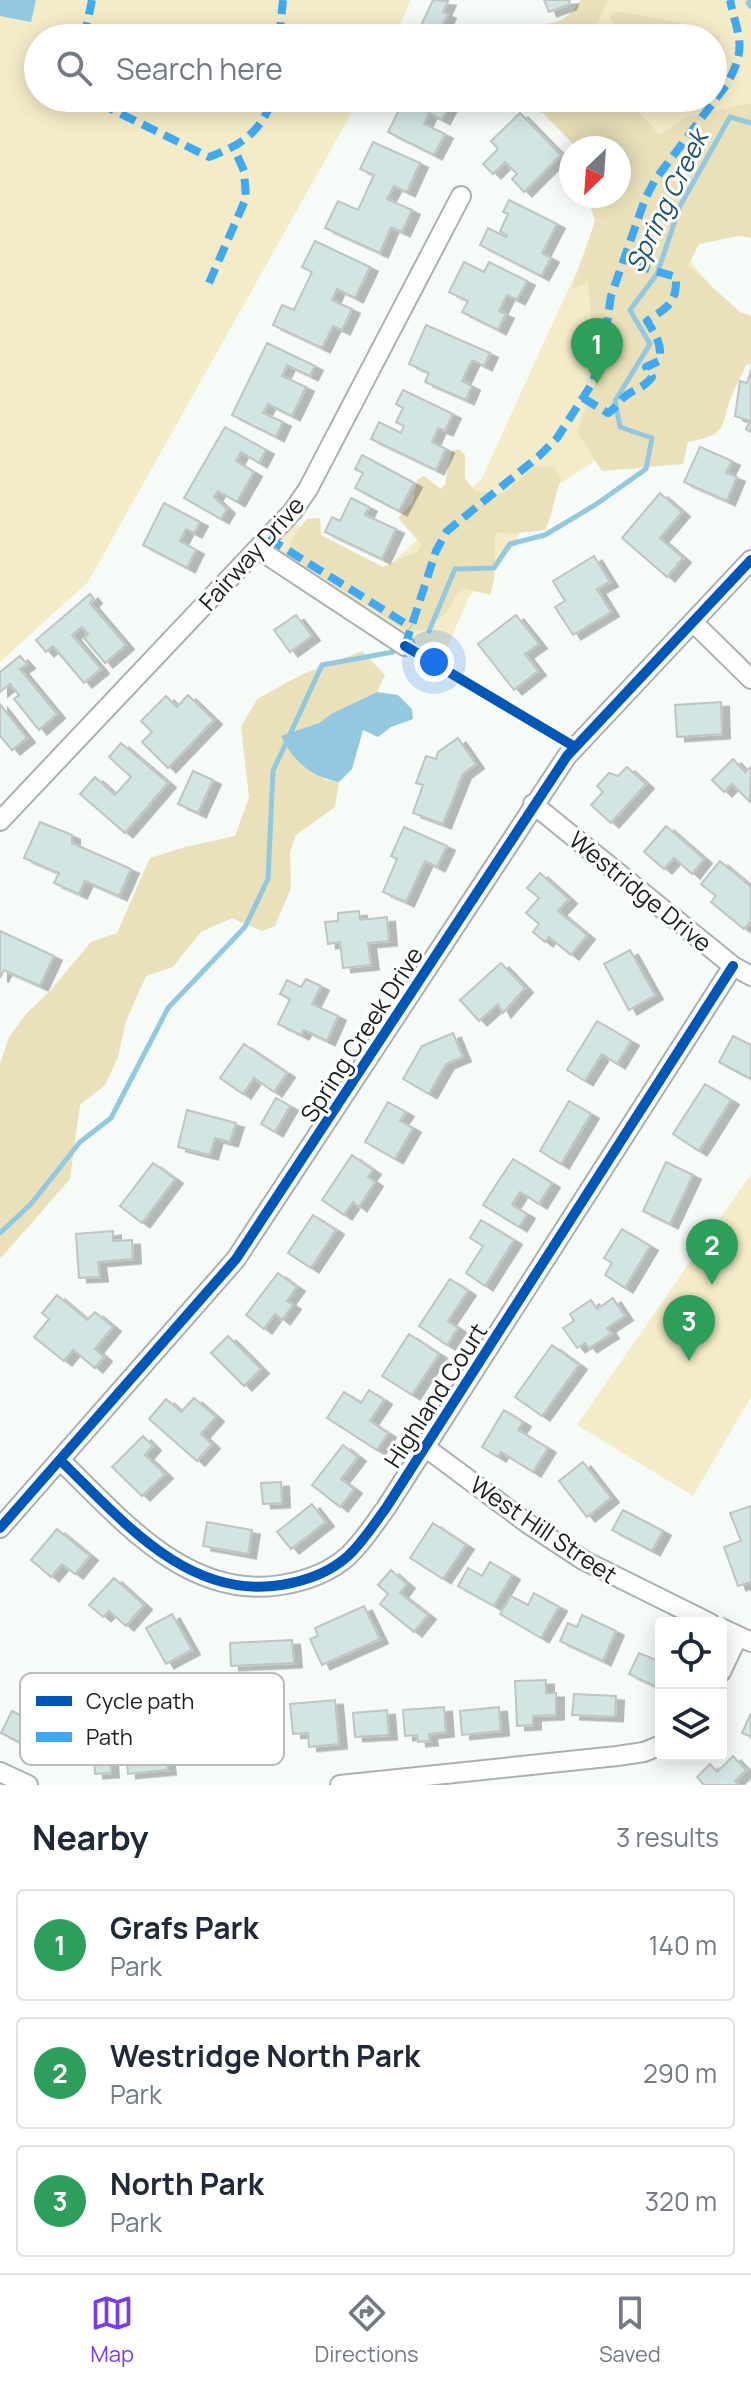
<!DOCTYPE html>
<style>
body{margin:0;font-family:Manrope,sans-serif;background:#f2f2f3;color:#1f2937}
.controls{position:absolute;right:24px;bottom:24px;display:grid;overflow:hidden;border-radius:8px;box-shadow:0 4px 20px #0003}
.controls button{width:72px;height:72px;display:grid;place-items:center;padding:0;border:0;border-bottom:2px solid #e0e1e3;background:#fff;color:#1f2937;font:40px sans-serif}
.compass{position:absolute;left:559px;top:136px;width:72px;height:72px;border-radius:50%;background:#fff;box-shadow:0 4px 20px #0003;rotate:205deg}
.you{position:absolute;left:434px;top:662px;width:28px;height:28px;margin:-20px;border:6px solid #fff;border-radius:50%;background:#1a73e8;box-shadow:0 0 0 12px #1a73e833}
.badge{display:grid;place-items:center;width:52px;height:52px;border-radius:50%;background:#7c3aed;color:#fff;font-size:26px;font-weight:700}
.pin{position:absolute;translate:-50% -66px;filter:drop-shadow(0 2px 4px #0008)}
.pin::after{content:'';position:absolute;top:42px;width:28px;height:24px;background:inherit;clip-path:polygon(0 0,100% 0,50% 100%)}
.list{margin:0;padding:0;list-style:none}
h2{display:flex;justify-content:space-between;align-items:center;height:104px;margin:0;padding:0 32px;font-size:34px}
h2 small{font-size:26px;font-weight:400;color:#747a83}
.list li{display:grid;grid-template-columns:52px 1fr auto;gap:24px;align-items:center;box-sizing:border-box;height:112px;margin:0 16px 16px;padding:0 16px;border:2px solid #e0e1e3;border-radius:8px}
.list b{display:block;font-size:30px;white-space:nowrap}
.list p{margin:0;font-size:26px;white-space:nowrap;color:#747a83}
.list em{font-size:26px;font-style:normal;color:#747a83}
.icon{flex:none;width:44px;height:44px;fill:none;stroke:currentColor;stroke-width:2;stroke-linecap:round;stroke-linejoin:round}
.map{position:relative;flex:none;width:751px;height:1785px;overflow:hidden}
.search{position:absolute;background:#fff;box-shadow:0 4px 20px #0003;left:24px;right:24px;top:24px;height:88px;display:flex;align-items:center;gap:20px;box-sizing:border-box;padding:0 28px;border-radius:44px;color:#747a83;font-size:30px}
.sheet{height:488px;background:#fff}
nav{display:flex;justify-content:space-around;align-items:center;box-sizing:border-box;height:112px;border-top:2px solid #e0e1e3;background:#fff;font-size:22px;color:#747a83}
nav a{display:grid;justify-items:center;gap:4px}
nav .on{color:#7c3aed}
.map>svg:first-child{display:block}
</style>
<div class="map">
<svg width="751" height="1785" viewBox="0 0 751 1785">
<defs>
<filter id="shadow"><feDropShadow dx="8" dy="4.5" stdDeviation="0" flood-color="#0004"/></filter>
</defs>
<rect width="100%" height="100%" fill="#f6fbf8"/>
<path fill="#f4ecc9" d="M0,0H411L394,38H38V98H360L88,582L0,662Z
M605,0H751V233L695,241L691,262L735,314L604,455L532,502L514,546L469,597L440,664L267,550L293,523L384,571L482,478L599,222L619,196V148L589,141L547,120L558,98H713V38H587Z
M751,1174V1397L693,1496L577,1425Z"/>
<path fill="#eae1ba" d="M580,0H608L593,33L597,38H531L529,34L540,24C561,24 570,17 580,0Z
M616,11L697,26L721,38L713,50V38H608L611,32L618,31L609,18Z
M531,98H626L660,135L687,117L751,103V238L739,236L699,244L688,265L740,312L751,316V364L746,365C742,375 736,385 732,395C719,429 729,434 688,442L683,464L602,471L577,432L593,388L606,365L592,327L588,282L574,289L573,285L595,221L587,196H619V148H577L544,114L526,108Z
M459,449L465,455V478L475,491L502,494L535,466L554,467L561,478C555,496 553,513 545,530L509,534L496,532C493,555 498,574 490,595L463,588L455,597L448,611L423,631L403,629L288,554L294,535L307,519L320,518L321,535L383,567L418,551L421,544L398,518L413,502L417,480L424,476L441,489L445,485L451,451Z
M362,651L385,675L377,692L332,714L319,723L281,737L325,780L339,782L335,807L296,835L290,852L291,888L275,926L262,931L232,918L201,932L173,967L146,976L126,1021L118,1057L105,1085L80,1105L70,1179L0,1259V1064L9,1037L26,1014L50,991L91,942L117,933L150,858L185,847L235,836L249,797L241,727L257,699L301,675Z"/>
<path fill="#93c9e0" d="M0,0H36L31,22L0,16Z
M377,692L398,695L412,709L413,719L391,727L378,737L363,730L352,769L339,782C311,777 293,761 281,736L319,723L331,714Z"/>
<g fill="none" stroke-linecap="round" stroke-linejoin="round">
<path stroke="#93c9e0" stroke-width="5" d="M751,0L748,3L751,7
M429,631L455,569L494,568L510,544L545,535L595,505L646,469L652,438L620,427L615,401L650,344L630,310L657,274L680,206L730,117L751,123
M0,1233L31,1204L80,1142L111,1118L168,1008L245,927L268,879L273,771L322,665L393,652"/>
</g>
<path fill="#d1e5e3" stroke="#bec5c3" stroke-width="2" filter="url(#shadow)" d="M433,0L448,1L443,12L448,14L439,32L448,38H415Z
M544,0H570L568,5L549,12Z
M405,98H453L442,120L429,113L424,124L445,134L434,155L388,132Z
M520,113L561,155L524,192L512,179L517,174L505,162L493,174L483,164L498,149L491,141Z
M373,142L420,163L407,192L394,186L387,199L412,210L402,232L391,227L380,253L325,228L338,201L358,210L374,175L360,169Z
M509,200L557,224L542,253L551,258L541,276L480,245L488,228L506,237L507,235L500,231L508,214L503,212Z
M315,241L370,267L355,298L337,289L332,300L352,309L342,330L333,326L322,348L273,325L282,305L294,310L312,272L302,267Z
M464,262L484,272L489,262L527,281L517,300L507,295L499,311L506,314L498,330L462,312L468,301L449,292Z
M426,325L490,353L484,366L472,360L462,381L472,386L466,400L425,382L429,373L409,364Z
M267,343L315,366L310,376L287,365L282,376L306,387L292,416L268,404L263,413L283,422L276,437L232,415Z
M751,370V432L746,429L750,421L735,416L740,381L747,383Z
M403,390L453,414L445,431L438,428L432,442L446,449L436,470L371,439L379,422L401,433L404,426L396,422L403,408L396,404Z
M225,427L266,450L259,463L241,452L236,461L254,472L237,502L218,491L214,497L227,509L221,519L184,498Z
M700,447L732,461L726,473L737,477L727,501L684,482Z
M362,455L414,483L399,511L355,488L363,473L355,469Z
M660,493L682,512L660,538L683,558L667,577L622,538Z
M351,498L369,507L365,515L396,529L382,559L325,532L332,517L340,521Z
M164,503L200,522L194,533L186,529L180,541L196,550L187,568L143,545Z
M594,556L610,582L597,589L611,612L573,635L555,607L565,601L553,581Z
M90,594L94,599L90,603L126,645L105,663L84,638L88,634L82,627L72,635L101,669L84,683L53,646L46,652L36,640Z
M296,615L312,636L290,652L274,630Z
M516,615L539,644L525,654L538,671L514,690L478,644Z
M20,656L27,664L20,669L57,714L39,730L14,699L19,695L10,684L0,692V672Z
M188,695L214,720L168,768L142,742L152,732L141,721L166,696L177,707Z
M721,702L722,734L677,737L675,705Z
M0,704L27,738L12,750L0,736Z
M458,738L476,764L463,774L443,824L413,813L423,785L416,783L426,756L436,759L438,752Z
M121,743L168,783L125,833L80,794L95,777L115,795L131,777L109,757Z
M733,759L745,772L751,767L750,802L732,784L724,792L712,780Z
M627,767L646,784L611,823L591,805L603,792L597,786L609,773L618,776Z
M193,771L213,780L198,813L178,804Z
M40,822L72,835V843L131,869L119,896L85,881L79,894L54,883L59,873L24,858Z
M666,826L704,859L692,874L674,858L664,869L644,852Z
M404,827L447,846L437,867L425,861L406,902L383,892L397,859L391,856Z
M720,861L751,887V921L744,929L711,902L716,896L701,884Z
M540,873L569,899L558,911L587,935L571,955L549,937L545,942L533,932L539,924L526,913L539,898L527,888Z
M359,911L360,920L387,917L389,941L368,943L371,965L343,968L340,942L328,944L325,922L338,921V913Z
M0,931L54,956L40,986L4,970L0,978Z
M630,950L655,995L629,1010L604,964Z
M501,963L525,988L503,1013L498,1004L479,1021L460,1000Z
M306,979L321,986L312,1004L338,1016L327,1041L304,1030L301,1035L278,1024L290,999L280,994L287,980L301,987Z
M597,1021L631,1041L617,1064L602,1054L585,1081L567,1070Z
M453,1033L463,1057L446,1064L429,1094L403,1079L422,1046Z
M733,1036L751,1045V1079L719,1062Z
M244,1044L287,1073L274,1092L254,1078L243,1094L220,1078Z
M705,1084L731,1100L699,1151L673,1134Z
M276,1098L290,1106L275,1132L261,1124Z
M569,1101L591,1114L561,1164L540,1151Z
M388,1102L406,1112L400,1121L413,1128L395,1159L365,1142Z
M187,1110L236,1123L230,1142L215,1138L210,1155L178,1147Z
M352,1155L373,1170L368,1177L375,1182L359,1207L353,1202L344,1215L322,1200Z
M513,1159L552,1183L539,1204L520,1192L512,1205L527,1214L519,1227L483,1205Z
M666,1162L693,1175L670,1224L643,1211Z
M153,1163L175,1179L142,1223L120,1206Z
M313,1215L336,1230L311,1268L288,1253Z
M481,1220L514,1240L485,1286L466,1273L483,1246L470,1238Z
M622,1229L650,1246L625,1288L605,1275L612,1263L604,1258Z
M113,1231V1241L132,1240L133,1259L98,1262L100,1277L79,1278L76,1234Z
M278,1273L297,1287L287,1301L293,1305L282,1320L275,1314L264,1329L246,1315Z
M450,1279L468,1291L448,1321L458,1328L447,1345L419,1326Z
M57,1295L87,1320L95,1312L113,1327L95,1349L104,1357L95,1368L73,1350L64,1361L34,1337L49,1319L42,1313Z
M613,1298L625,1316L607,1328L611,1334L589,1348L585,1343L577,1348L563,1328L574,1321L570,1314L591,1300L597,1309Z
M409,1334L439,1354L412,1395L382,1376Z
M228,1336L261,1369L244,1386L211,1353Z
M552,1345L579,1365L542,1416L515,1397Z
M369,1390L384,1400L370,1421L388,1433L377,1450L327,1418L344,1392L361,1403Z
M194,1398L216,1417L201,1434L212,1444L197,1461L149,1419L166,1399L181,1412Z
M504,1410L523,1422L518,1430L548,1448L533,1472L501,1452L498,1457L482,1447Z
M143,1436L153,1446L145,1455L165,1474L142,1496L112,1467Z
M343,1445L358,1457L341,1479L354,1489L340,1507L312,1485Z
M583,1462L611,1498L587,1517L559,1481Z
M281,1482L282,1503L263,1504L261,1483Z
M312,1504L326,1522L291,1549L277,1532Z
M751,1506V1582L738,1586L724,1547L741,1541L730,1513Z
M623,1510L663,1531L652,1551L612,1530Z
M207,1522L252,1530L248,1554L203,1546Z
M433,1523L466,1545L443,1579L410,1558Z
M57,1529L90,1556L75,1574L62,1564L51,1577L31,1560Z
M490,1562L512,1575L494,1606L458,1586L468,1568L482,1576Z
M391,1570L407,1584L400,1593L428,1615L414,1632L380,1604L388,1594L378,1585Z
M114,1578L144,1605L126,1626L109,1611L103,1617L89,1605Z
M534,1593L559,1607L541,1638L500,1614L511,1596L528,1605Z
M364,1606L380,1639L322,1665L310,1639L318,1636L315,1628Z
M172,1614L192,1650L166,1664L146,1628Z
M582,1615L616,1631L603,1661L560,1641L568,1623L577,1627Z
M292,1640L294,1663L231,1666L230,1643Z
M661,1649V1689L629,1674L639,1653L656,1660Z
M546,1680V1693H556V1715L533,1716V1725L517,1726L515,1681Z
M574,1694L616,1696L615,1717L572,1715Z
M335,1700L339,1744L309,1747L308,1733L293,1734L290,1704Z
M444,1707L446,1732L429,1734L430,1741L418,1742L417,1735L405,1736L403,1710Z
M499,1707L501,1731L462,1735L460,1711Z
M387,1710L389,1735L355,1737L353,1713Z
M12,1711L52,1731L41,1753L1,1733Z
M751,1713V1737L742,1733Z
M108,1728L111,1773L95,1774L94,1757L76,1758L74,1730Z
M165,1744L168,1770L128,1774L126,1748Z
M733,1756L746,1770L735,1781L739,1785H704L697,1777L710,1764L717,1772Z"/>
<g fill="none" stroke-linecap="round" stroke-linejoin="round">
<defs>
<path id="minor" d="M258,549L405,646
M694,623L751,679
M533,804L733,966L751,976
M0,821L293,511L308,489L461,196
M425,1447L527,1523L583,1560L710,1623
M60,1460C121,1519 187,1600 281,1585C306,1581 329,1573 348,1556C363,1542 374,1524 386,1508L733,966
M0,1528L236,1259L567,756L751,560
M721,1628L751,1642
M721,1672L738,1636
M0,1772L28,1785
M340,1785L617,1756L644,1752L661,1745"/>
</defs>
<use href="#minor" stroke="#acb1ae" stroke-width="22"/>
<use href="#minor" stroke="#fefefe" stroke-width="18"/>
<path stroke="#3fa9f5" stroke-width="8" stroke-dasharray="16 8" stroke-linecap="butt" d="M84,38L92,0
M279,38L283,0
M105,98L109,108L209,157C242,145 261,132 273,98
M209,283L246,198L244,171L234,148
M583,398L608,413C616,408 617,404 623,398C632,389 644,389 652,377L646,367L659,361C663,345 655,334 647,321C667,307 677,304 676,277L645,268L625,253
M268,538L411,627
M405,646L436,551L447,531L538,457L557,438L593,382L602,357L611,296L645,199L655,180L727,84C748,46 738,38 730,0"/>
<defs>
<path id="cycleway" d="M405,646L575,747
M60,1460C121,1519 187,1600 281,1585C306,1581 329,1573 348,1556C363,1542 374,1524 386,1508L733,966
M0,1528L236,1259L567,756L751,560"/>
</defs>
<use href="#cycleway" stroke="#fff" stroke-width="15"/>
<use href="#cycleway" stroke="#0057b8" stroke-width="10"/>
</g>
<g text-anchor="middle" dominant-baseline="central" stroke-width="6" stroke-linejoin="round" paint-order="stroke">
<g font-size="24" fill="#1a211d" stroke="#fff">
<text transform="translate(251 553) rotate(-48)">Fairway Drive</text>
<text transform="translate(641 891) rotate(39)">Westridge Drive</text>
<text transform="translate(361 1034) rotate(-57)">Spring Creek Drive</text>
<text transform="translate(435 1395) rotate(-57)">Highland Court</text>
<text transform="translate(544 1529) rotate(34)">West Hill Street</text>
</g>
<g font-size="26" font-style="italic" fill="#18546b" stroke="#fff">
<text transform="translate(666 201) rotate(-64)">Spring Creek</text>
</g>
</g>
<rect x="20" y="1673" width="264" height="92" rx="12" fill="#fff" stroke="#babcbb" stroke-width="2"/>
<rect x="36" y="1696" width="36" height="10" fill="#0057b8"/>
<rect x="36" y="1732" width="36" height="10" fill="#3fa9f5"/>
<g font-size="22" fill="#1a211d">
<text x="86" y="1709">Cycle path</text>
<text x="86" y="1745">Path</text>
</g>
</svg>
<div class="controls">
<button><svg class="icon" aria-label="locate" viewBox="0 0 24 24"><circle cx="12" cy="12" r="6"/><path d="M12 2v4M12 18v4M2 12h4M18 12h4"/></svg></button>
<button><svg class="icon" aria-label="layers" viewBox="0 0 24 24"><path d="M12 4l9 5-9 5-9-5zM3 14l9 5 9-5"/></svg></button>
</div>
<svg class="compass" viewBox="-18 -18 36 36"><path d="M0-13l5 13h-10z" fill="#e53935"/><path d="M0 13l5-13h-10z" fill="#747a83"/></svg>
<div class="you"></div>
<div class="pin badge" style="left:597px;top:384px;background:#2e9e5b">1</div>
<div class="pin badge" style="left:712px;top:1285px;background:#2e9e5b">2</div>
<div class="pin badge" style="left:689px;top:1361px;background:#2e9e5b">3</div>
<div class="search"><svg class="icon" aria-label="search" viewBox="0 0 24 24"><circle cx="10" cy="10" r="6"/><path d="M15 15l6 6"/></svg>Search here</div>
</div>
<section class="sheet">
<h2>Nearby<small>3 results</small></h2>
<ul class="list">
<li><span class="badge" style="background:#2e9e5b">1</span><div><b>Grafs Park</b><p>Park</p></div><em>140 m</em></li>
<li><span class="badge" style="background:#2e9e5b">2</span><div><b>Westridge North Park</b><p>Park</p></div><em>290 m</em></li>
<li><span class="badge" style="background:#2e9e5b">3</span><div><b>North Park</b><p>Park</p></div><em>320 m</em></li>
</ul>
</section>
<nav>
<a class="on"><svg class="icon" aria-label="map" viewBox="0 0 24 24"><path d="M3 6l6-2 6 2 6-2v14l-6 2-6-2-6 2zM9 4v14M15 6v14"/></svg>Map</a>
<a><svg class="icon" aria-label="directions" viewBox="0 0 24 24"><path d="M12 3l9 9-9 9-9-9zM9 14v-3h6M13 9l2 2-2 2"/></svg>Directions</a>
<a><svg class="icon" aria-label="saved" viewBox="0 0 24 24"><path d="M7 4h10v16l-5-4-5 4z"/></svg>Saved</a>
</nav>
